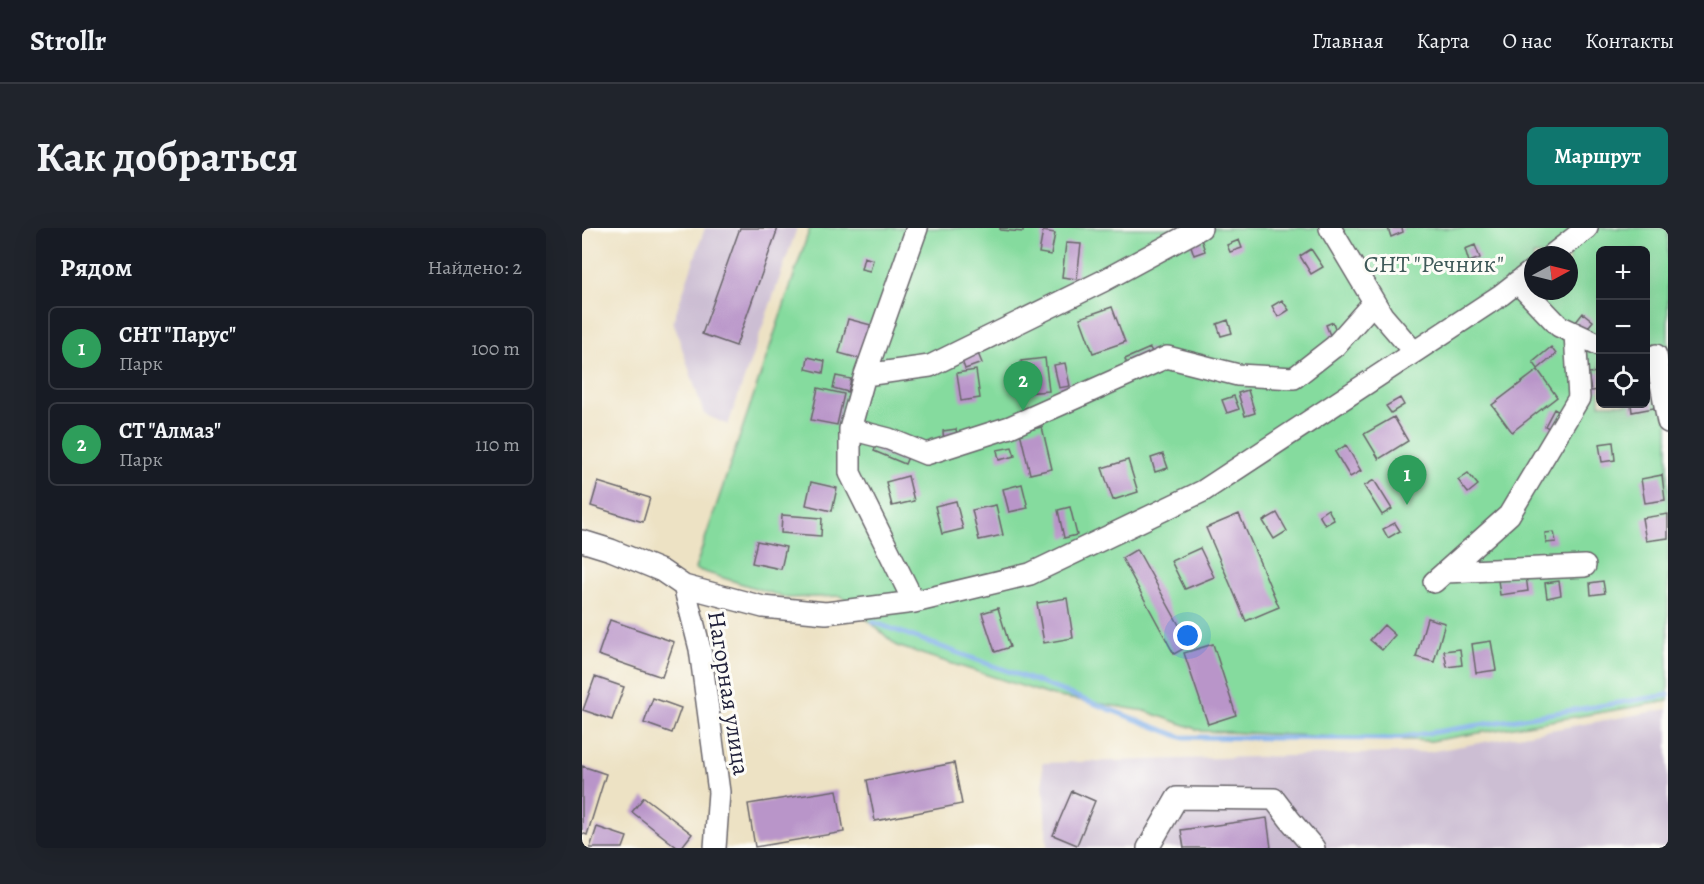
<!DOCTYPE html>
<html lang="ru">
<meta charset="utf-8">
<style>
body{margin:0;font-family:Alegreya,serif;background:#20242c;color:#f1f3f6}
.controls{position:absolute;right:18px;top:18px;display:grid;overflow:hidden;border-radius:9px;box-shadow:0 6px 24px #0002}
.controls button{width:54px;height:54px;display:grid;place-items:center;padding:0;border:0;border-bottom:2px solid #363941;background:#171b24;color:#f1f3f6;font:30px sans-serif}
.compass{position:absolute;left:942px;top:18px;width:54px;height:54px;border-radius:50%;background:#171b24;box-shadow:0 6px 24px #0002;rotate:83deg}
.you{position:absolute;left:606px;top:408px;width:21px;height:21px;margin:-15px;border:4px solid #fff;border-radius:50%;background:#1a73e8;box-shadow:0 0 0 9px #1a73e833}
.badge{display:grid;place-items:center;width:39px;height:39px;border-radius:50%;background:#0f766e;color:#fff;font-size:20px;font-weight:700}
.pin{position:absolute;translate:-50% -50px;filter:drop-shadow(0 2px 3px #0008)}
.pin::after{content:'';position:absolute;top:32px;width:21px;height:18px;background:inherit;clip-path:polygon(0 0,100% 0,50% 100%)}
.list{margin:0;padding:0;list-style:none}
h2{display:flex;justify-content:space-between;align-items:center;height:78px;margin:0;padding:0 24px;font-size:26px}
h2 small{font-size:20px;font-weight:400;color:#9ea1a6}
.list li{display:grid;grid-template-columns:39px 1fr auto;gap:18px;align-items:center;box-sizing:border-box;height:84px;margin:0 12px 12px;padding:0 12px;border:2px solid #363941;border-radius:9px}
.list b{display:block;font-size:22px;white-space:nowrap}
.list p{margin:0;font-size:20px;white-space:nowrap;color:#9ea1a6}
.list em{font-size:20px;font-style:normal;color:#9ea1a6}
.icon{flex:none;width:33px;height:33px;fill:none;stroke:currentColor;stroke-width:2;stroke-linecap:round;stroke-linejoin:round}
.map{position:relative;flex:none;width:1086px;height:620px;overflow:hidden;border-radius:9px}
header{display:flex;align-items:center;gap:36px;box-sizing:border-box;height:84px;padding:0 30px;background:#171b24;border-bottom:2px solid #363941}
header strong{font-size:28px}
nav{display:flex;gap:33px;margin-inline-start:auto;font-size:21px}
.intro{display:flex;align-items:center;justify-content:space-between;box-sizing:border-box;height:144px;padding:0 36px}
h1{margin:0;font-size:42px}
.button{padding:15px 27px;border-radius:9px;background:#0f766e;color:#fff;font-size:21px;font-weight:700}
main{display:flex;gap:36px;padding:0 36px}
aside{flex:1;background:#171b24;border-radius:9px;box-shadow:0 6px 24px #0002}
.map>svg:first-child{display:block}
</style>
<header>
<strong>Strollr</strong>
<nav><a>Главная</a><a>Карта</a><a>О нас</a><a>Контакты</a></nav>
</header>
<div class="intro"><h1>Как добраться</h1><a class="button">Маршрут</a></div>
<main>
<aside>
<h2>Рядом<small>Найдено: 2</small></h2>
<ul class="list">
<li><span class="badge" style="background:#2e9e5b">1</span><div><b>СНТ &quot;Парус&quot;</b><p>Парк</p></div><em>100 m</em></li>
<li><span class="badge" style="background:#2e9e5b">2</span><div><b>СТ &quot;Алмаз&quot;</b><p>Парк</p></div><em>110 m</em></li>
</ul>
</aside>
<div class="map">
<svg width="1086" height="620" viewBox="0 0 1086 620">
<rect width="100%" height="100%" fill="#fdfcf7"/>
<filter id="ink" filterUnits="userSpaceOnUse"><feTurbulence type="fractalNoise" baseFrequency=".0167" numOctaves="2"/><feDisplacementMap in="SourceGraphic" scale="12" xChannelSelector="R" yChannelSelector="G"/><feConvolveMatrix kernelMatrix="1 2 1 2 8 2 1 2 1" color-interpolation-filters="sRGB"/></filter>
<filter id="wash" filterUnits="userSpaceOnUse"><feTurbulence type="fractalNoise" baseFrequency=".008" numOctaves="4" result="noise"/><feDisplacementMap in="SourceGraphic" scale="24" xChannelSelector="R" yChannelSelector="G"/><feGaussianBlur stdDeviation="1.35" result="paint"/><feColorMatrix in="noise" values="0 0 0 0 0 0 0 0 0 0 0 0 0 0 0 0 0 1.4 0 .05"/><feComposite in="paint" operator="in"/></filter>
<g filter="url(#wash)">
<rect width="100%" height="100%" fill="#ede2c4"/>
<path fill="#ccbed3" d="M123,0H215L146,197L122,186L91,93Z
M1086,481V620H465L460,535L846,524Z"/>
<path fill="#85db9e" stroke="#547e6c" stroke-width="1.5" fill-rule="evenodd" d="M228,0H1086V473L849,513L620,503L563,483L471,468L315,418L259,368L205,370L113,341ZM1018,22H1064V176H1018ZM951,27H987V63H951Z"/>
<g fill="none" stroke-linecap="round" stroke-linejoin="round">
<path stroke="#7fafea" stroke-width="5" d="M291,394L467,458L599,509L809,511L1086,467"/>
</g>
<g id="blocks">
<path fill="#b995c9" d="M158,0H196L154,118L120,106Z
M418,0H441V4L418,2Z
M806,0H820L821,4L809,9Z
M461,3L473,5L469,27L457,25Z
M619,11L623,23L612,27L608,15Z
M657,12L660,20L648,24L645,17Z
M484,15L499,16L495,51L480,49Z
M893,17L898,30L887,34L883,21Z
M729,21L741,39L729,46L718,28Z
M282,29L291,32L288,43L279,41Z
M700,72L707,82L696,89L690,78Z
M530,79L543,114L511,125L498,90Z
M1001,85L1011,93L1000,107L990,99Z
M266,91L289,97L279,131L257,125Z
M646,92L650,105L639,108L635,96Z
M751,94L755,107L749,110L744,97Z
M969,119L974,126L956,141L951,134Z
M568,120L572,128L546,139L543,131Z
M395,123L400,135L383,141L379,130Z
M226,129L243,133L241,145L224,141Z
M463,130L467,163L443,165L439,133Z
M483,135L488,158L477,160L472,137Z
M1071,140L1074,158L1064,160V141Z
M394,142L398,170L379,173L375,145Z
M956,142L975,169L930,204L910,177Z
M1018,144V162L1009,163L1006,145Z
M254,148L269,151L266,164L251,160Z
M236,160L262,166L255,197L229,192Z
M666,162L673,185L663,188L656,165Z
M1070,163L1072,180L1050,184L1049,176H1064V164Z
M652,168L657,181L645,185L640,172Z
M818,170L822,177L809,185L804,178Z
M972,181L979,185L970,202L963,198Z
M812,189L826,213L797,231L782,206Z
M460,199L470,241L448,246L438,204Z
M374,201L376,213L362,216L361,203Z
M1031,214L1033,232L1020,234L1017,216Z
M295,215L326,229L323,236L292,223Z
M764,217L779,243L768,249L753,224Z
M430,219L433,228L417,232L415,222Z
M581,226L586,240L573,244L569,230Z
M546,232L556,264L531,272L520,240Z
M886,245L896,257L886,265L876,252Z
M1080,247L1083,272L1063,275L1059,251Z
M326,248L332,273L310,278L304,254Z
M792,252L810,281L800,287L782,258Z
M16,254L68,270L61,294L9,278Z
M229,254L255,260L250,283L224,277Z
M440,256L446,280L427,284L421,261Z
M374,273L381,301L360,306L353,278Z
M414,277L421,307L397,312L390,282Z
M488,279L495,307L482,310L476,282Z
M746,281L752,292L743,297L737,287Z
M695,285L705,303L692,311L681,293Z
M657,286L697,379L664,393L624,300Z
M1086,286V310L1064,313L1060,290Z
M200,287L240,290L239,308L199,305Z
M813,295L818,303L806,310L801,301Z
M972,304L974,314L964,315L963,305Z
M175,313L204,319L199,341L170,335Z
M618,320L632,349L603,361L589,333Z
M555,321L608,417L592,426L540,330Z
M944,348L946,363L918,367L916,352Z
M977,353L979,367L965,370L963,355Z
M1021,353L1023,365L1009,367L1008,355Z
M485,370L491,410L462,415L455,375Z
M416,380L428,419L413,424L400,385Z
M845,390L863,395L852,434L834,429Z
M28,392L92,414L80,449L16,427Z
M802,397L813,407L800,422L788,412Z
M909,413L914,442L894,445L890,416Z
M631,416L654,487L626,496L602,425Z
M878,421L880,437L865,439L862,423Z
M13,449L42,459L30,492L1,482Z
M71,470L99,480L90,505L62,495Z
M372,535L380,576L293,593L285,552Z
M0,538L24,546L5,607L0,605Z
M255,562L262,604L173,619L166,576Z
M490,563L513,573L495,617L471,607Z
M62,569L110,606L99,620H96L50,584Z
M685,590L689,620H602L599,602Z
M15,599L45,609L41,620H8Z"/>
</g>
</g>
<g filter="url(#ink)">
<use href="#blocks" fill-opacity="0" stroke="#69656b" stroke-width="1.5"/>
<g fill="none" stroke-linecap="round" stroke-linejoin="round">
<defs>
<path id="minor" d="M748,0L800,87L832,124
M970,27L1005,0
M935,54L977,98L1018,117
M1074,127L1086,194
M283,147L348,138L521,53L619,0
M268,201L307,211L344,226L428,199L585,129L656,147L712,150L753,118L792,74
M0,313L29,322L80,343L102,358L181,379L244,385L332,374L448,346L621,263L919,67L951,42
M863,344L1003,338
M852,354L927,287L997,170L993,106
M102,358L118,421L137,564L133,620
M332,374L268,245V201L283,147L335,0
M566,620L595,570L692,571L708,592L732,620"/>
</defs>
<use href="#minor" stroke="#69656b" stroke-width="24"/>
<use href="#minor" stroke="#fff" stroke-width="21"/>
</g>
</g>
<g text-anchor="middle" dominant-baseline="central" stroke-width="6" stroke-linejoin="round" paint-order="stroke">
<g font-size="24" fill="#405a59" stroke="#fdfcf7">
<text x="852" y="36">СНТ "Речник"</text>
</g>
<g font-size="24" fill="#22223b" stroke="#fdfcf7">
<text transform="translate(147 465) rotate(81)">Нагорная улица</text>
</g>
</g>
</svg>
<div class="controls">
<button>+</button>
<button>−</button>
<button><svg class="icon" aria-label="locate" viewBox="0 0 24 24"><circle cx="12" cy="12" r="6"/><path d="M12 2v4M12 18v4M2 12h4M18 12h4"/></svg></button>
</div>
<svg class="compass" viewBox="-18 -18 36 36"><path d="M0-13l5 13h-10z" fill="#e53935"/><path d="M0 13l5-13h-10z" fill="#9ea1a6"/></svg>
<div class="you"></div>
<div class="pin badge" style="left:825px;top:277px;background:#2e9e5b">1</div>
<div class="pin badge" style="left:441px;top:183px;background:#2e9e5b">2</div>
</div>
</main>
